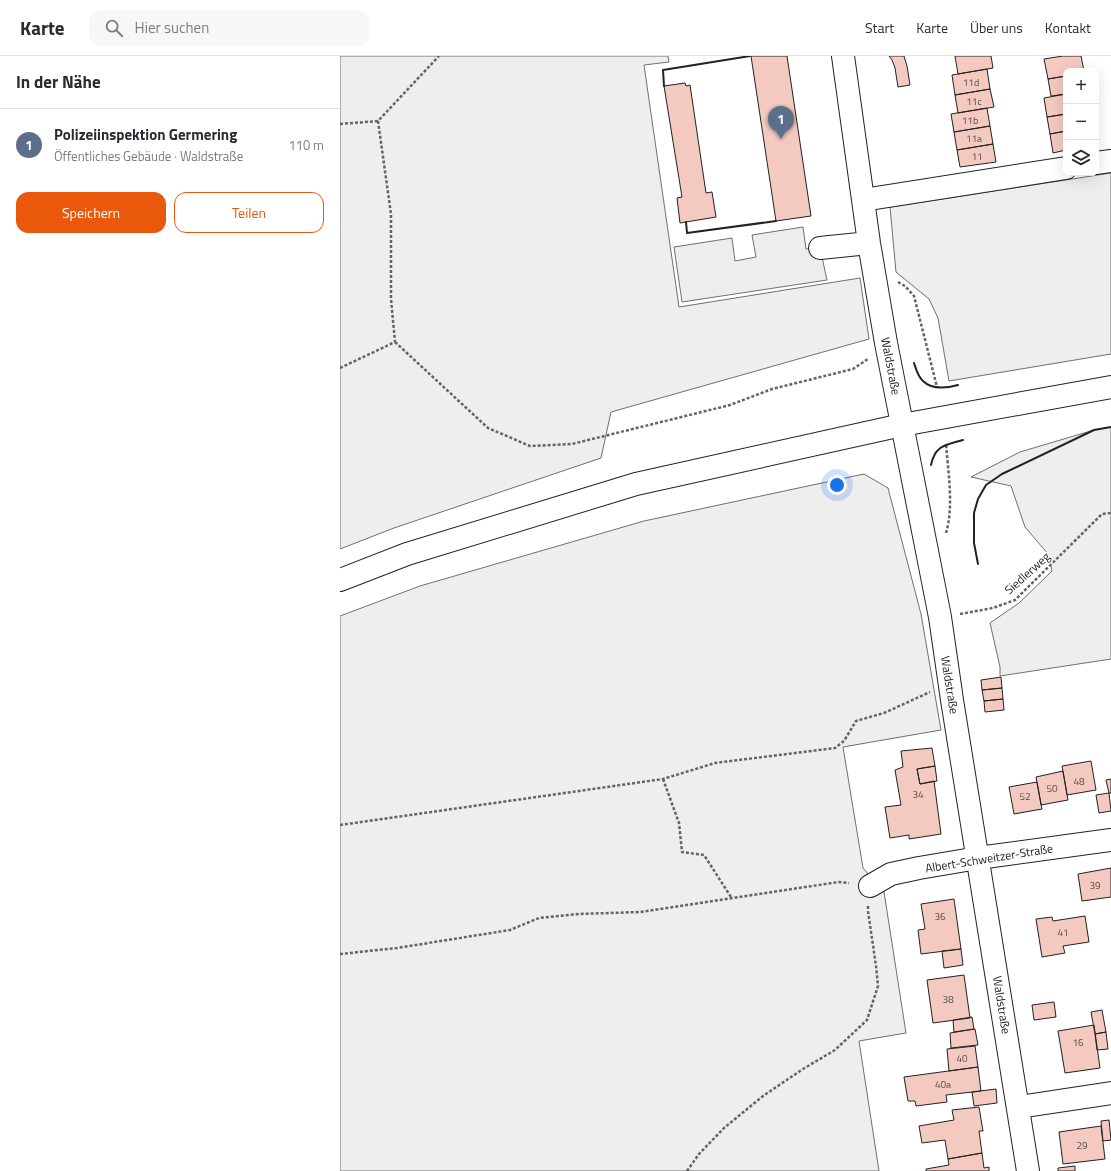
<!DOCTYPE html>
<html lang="de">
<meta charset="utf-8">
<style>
body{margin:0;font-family:"Titillium Web",sans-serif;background:#f7f7f7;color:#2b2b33}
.controls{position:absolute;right:12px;top:12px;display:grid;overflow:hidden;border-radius:8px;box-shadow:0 4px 16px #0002}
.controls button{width:36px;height:36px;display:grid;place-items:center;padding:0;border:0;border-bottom:1px solid #e1e1e2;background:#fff;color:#2b2b33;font:20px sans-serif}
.you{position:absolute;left:497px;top:429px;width:14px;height:14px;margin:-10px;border:3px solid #fff;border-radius:50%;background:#1a73e8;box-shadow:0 0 0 6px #1a73e833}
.badge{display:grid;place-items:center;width:26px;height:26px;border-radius:50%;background:#ea580c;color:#fff;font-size:13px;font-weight:700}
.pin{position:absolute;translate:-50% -33px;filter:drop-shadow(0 1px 2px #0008)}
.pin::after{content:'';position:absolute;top:21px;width:14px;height:12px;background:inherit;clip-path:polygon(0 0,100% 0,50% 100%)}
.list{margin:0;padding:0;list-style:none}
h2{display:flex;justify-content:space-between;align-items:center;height:52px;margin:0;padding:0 16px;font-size:17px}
h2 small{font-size:13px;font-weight:400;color:#7c7c81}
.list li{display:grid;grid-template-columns:26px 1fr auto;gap:12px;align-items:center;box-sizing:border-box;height:72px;padding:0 16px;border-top:1px solid #e1e1e2}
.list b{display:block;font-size:15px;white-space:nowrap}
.list p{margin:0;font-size:13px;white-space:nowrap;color:#7c7c81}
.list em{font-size:13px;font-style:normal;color:#7c7c81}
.actions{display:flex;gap:8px;padding:12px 16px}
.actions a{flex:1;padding:9px 0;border:1px solid #ea580c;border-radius:12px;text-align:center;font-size:14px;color:#ea580c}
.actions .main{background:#ea580c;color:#fff}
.icon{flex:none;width:22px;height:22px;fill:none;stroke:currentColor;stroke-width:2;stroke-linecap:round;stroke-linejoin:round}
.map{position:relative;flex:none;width:771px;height:1115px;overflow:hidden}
header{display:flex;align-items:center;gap:24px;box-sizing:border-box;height:56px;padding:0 20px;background:#fff;border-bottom:1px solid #e1e1e2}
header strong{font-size:19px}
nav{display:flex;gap:22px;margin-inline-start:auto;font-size:14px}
.search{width:280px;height:36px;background:#f7f7f7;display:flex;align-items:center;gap:10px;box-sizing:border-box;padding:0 14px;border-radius:12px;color:#7c7c81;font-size:15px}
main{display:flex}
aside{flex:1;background:#fff}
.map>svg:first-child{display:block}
</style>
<header>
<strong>Karte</strong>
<div class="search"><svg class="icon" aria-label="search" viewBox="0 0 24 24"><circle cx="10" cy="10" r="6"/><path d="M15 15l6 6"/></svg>Hier suchen</div>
<nav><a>Start</a><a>Karte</a><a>Über uns</a><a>Kontakt</a></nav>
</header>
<main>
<aside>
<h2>In der Nähe<small></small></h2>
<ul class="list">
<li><span class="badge" style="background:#5c6f8a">1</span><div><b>Polizeiinspektion Germering</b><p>Öffentliches Gebäude · Waldstraße</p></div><em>110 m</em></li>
</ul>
<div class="actions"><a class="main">Speichern</a><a>Teilen</a></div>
</aside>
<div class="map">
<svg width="771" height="1115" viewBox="0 0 771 1115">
<rect width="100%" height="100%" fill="#fff"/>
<path fill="#eee" stroke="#6f6f6f" d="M0,0H328L329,6L304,9L339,251L520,222L529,283L271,356L261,402L54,472L0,493Z
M771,117V298L609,325L598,262L589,243L556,216L550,151Z
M771,371V603L660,620V611L650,567L679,547L712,515L708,498L685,471L671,430L631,421L680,396L754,374Z
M524,418L548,432L581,558L601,674L503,691L523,812L544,836L566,977L519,985L539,1115H0V560L80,530L304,465Z"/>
<path fill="#ededed" stroke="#6f6f6f" d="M463,171L466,193L480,192L487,224L342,246L334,191L392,182L395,205L416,201L412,179Z"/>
<path fill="#f3c9c0" stroke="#222" d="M411,0H447L471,160L436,165Z
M549,0H564L567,10L570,29L558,31L555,12L552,4Z
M615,0H651L653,12L618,18Z
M723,0H741L744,15H726V20L708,23L704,3Z
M647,13L650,33L615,39L612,19Z
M726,20V38L711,40L708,23Z
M345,27L346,30L350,29L366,137L372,136L376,161L340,167L337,142L342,141L324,30Z
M650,33L654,51L618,57L615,39Z
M726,38V58L707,61L704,42Z
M647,52L650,70L614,76L611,58Z
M726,58V75L710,78L707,61Z
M650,70L653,88L617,94L614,76Z
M726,75V94L713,97L710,78Z
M653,88L656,106L620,111L617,94Z
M661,621L662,632L642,634L641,624Z
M662,632L663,643L644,645L642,634Z
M663,643L664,654L645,656L644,645Z
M592,692L595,710L577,713L580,728L594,725L601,778L569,783V779L550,782L545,751L561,749L555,714L563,711L561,695Z
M751,705L756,734L727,739L722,710Z
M595,710L597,725L580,728L577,713Z
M723,715L728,744L701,749L696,721Z
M771,723V737H769L766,724Z
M697,726L702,753L674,758L669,731Z
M769,737L771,755L759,757L756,739Z
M771,812V841L742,845L738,818Z
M614,843L621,893L581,898L578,874L585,873L581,848Z
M745,860L749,886L723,890L725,897L702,901L696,863L712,861L713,865Z
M621,893L623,909L604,912L602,895Z
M624,919L630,962L593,967L587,924Z
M714,946L716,961L694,964L692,949Z
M762,954L766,976L755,978L751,956Z
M632,961L634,973L614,976L613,964Z
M754,969L760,1012L725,1017L718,975Z
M635,973L638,989L611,992L610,977Z
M766,976L768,993L757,994L755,978Z
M635,990L638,1011L609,1015L607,993Z
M638,1011L641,1035L606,1039L607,1046L576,1050L575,1045H568L564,1021Z
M656,1033L657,1047L634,1050L632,1036Z
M639,1051L643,1075H639L642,1097L608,1103L605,1084L582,1087L579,1070L614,1064L612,1054Z
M769,1064L771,1084L763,1085L761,1065Z
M761,1070L765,1103L723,1108L719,1076Z
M642,1097L644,1112L649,1111V1115H586V1113L609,1109L608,1103Z
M735,1110V1115H718V1112Z"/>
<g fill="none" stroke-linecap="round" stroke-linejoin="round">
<defs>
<path id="minor" d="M503,0L529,187L546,287L600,561L612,644L688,1115
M756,107L771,105
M523,144L726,112
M480,192L529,187
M530,830L551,818L579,812L638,802L771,784
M679,1051L771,1037"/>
<path id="major" d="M0,524L67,498L296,428L562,369L771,331"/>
</defs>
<use href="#minor" stroke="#222" stroke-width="24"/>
<use href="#major" stroke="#222" stroke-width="24"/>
<path stroke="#646464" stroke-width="2.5" stroke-dasharray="3 2" stroke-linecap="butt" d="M0,68L38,65
M558,226L565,230L574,240L597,331
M55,286L148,372L190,390L232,388L390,349L432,333L513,313L528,303
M0,312L55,286L51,243V158L38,65L99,0
M606,477C614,451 608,415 606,388
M620,558L653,552L675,544L762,458L771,457
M323,723L339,767L342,796L364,799L391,841
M0,769L323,723L375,707L495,692L504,685L516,665L544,657L590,636
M0,898L57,892L170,874L199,862L239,858L300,856L499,826L509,827
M347,1115L359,1098L384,1072L423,1040L463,1013L495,994L527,964L538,930L536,910L528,855V850"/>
<use href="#minor" stroke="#fff" stroke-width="22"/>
<use href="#major" stroke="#fff" stroke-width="22"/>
<path stroke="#222" stroke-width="2" d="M324,30L323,14L410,0
M346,166L347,177L436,165
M574,307C576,313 578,321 583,325C592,334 607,332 618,329
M591,409C595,389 606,389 623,384
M638,508L634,487V457L638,443L646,429L662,418L754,374L771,371"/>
</g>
<g text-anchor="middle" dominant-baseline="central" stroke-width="3" stroke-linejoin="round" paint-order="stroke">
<g font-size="10" fill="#564c4a">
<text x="631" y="26">11d</text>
<text x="634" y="45">11c</text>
<text x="630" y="64">11b</text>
<text x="634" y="82">11a</text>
<text x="637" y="100">11</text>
<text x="739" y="725">48</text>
<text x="712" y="732">50</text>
<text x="578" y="738">34</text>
<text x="685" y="740">52</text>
<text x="755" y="829">39</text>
<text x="600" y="860">36</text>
<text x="723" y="876">41</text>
<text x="608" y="943">38</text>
<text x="738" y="986">16</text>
<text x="622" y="1002">40</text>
<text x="603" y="1028">40a</text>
<text x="742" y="1089">29</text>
</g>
<g font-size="12" fill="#222" stroke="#fff">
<text transform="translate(551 310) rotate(79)">Waldstraße</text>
<text transform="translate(687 517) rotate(-42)">Siedlerweg</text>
<text transform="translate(610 629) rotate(81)">Waldstraße</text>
<text transform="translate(649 802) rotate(-9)">Albert-Schweitzer-Straße</text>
<text transform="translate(662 949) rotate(81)">Waldstraße</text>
</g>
</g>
</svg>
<div class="controls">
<button>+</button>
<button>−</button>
<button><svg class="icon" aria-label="layers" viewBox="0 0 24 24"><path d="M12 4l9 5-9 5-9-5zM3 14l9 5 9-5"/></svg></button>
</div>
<div class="you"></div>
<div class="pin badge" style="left:441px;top:83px;background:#5c6f8a">1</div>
</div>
</main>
